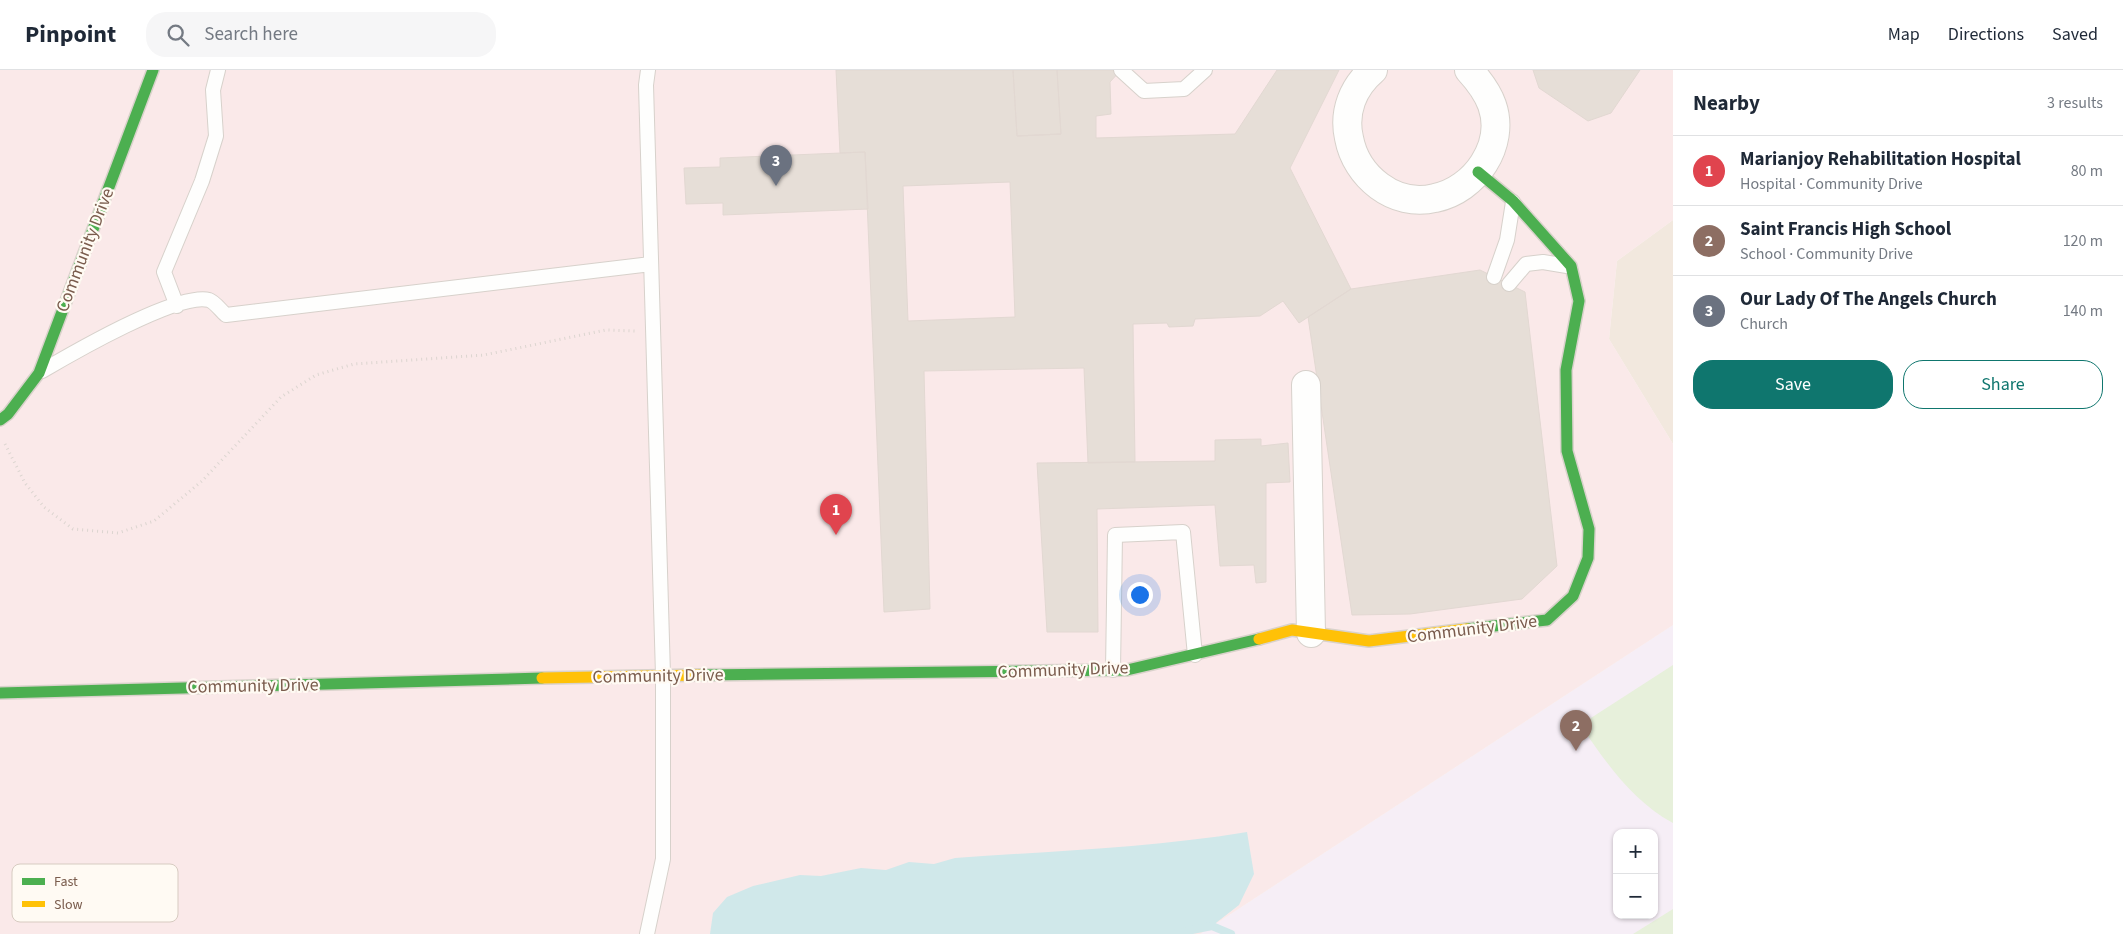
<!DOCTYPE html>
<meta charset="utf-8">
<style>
body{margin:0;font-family:"Source Sans 3",sans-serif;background:#f6f6f7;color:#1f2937}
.controls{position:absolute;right:15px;bottom:15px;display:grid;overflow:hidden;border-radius:10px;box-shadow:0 1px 4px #0004}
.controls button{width:45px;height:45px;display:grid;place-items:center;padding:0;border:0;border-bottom:1px solid #e0e1e3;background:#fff;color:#1f2937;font:25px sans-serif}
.you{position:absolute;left:1139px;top:524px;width:18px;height:18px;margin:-12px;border:4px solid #fff;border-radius:50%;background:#1a73e8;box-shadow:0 0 0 8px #1a73e833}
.badge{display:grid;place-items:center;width:32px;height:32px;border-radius:50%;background:#0f766e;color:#fff;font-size:16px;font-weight:700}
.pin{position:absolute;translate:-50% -41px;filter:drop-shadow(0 1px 2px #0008)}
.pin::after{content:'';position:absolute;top:26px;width:18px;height:15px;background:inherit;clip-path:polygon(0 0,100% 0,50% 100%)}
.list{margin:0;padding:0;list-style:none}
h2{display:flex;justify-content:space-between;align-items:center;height:65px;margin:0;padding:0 20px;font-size:21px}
h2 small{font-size:16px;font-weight:400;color:#747a83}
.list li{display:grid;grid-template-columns:32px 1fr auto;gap:15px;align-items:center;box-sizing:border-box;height:70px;padding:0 20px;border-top:1px solid #e0e1e3}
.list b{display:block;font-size:19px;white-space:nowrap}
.list p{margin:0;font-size:16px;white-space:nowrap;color:#747a83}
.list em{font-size:16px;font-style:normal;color:#747a83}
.actions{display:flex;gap:10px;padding:15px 20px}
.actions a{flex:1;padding:11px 0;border:1px solid #0f766e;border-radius:20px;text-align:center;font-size:18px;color:#0f766e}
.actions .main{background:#0f766e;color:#fff}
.icon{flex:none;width:28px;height:28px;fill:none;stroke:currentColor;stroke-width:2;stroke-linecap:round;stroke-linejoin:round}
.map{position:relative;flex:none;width:1673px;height:864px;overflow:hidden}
header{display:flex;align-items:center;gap:30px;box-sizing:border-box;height:70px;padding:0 25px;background:#fff;border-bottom:1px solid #e0e1e3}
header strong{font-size:24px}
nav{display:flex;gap:28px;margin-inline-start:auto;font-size:18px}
.search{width:350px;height:45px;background:#f6f6f7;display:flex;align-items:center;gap:12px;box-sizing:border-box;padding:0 18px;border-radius:20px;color:#747a83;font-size:19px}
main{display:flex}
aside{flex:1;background:#fff}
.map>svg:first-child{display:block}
</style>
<header>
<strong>Pinpoint</strong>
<div class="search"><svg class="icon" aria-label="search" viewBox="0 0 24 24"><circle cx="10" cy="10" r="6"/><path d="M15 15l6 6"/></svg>Search here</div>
<nav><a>Map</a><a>Directions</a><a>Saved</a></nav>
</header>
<main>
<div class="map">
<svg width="1673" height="864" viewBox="0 0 1673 864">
<rect width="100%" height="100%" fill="#f9f5f0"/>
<path fill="#f2e8de" d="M1673,150V374L1609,269L1617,191Z"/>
<path fill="#f6eef6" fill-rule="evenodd" d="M1673,555V864H1200ZM1617,763H1654V845H1617Z"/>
<path fill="#fae9e9" d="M0,0H1673V150L1617,191L1609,269L1673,374V555L1200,864H0Z"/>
<path fill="#e7f0db" d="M1673,595V753C1632,731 1606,692 1580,655Z
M1673,839V864H1633Z"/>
<path fill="#d0e8ea" d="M1247,762L1254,804L1239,835L1212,856L1173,864H710L713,843L727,827L753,816L800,805L821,806L861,798L886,800L909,792L934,794L955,788C1052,781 1150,778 1247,762Z"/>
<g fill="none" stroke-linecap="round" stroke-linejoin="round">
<path stroke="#d0e8ea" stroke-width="8" d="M1173,864L1212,856L1231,864"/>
</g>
<path fill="#e6ded7" stroke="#e2d8d2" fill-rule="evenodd" d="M836,0H1013L1017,66L1061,64L1057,0H1121L1110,12L1111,44L1096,46V68L1235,64L1277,0H1339L1290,98L1351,219L1299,253L1283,231L1260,246L1195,249L1193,256L1169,257L1167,253L1133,254L1135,392L1088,393L1084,298L924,301L930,539L884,542L865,82L840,83ZM1010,112L1015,247L908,251L903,116Z
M1013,0H1057L1061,64L1017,66Z
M1533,0H1640L1611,43L1588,51L1539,18Z
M865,82L868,139L723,145V133L686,134L684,98L720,97V88Z
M1480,200L1525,222L1557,496L1522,529L1410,544L1352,545L1308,247L1351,219Z
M1261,369V376L1288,373L1290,412L1266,413V512L1256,513L1254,495L1220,496L1215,435L1097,439L1098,562H1047L1037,393L1215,391V370Z"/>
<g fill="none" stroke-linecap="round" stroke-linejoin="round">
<defs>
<path id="lane" d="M1121,0L1144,21L1184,19L1205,0
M1494,207L1507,170L1513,132
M1509,214L1526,194L1543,192L1567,196
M177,236L164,202L202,111L216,66L213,20L218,0
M42,301C71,284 178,222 209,230C215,232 221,241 226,245L651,194
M1113,600L1115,465L1183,462L1195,585
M647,864L663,789V605L646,15L648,0"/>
<path id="street" d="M1373,0C1353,17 1343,42 1349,68C1356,106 1394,138 1435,128C1475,120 1506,75 1492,35C1487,21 1479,11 1469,0
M1306,315L1311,563"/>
<path id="fast" d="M0,350L8,344L39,303L153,0
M1467,559L1547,550L1573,526L1588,488L1589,459L1567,381L1566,300L1579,231L1571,196L1513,131L1478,102
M700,605L1127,600L1259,569
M0,623L542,608"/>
<path id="slow" d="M1259,569L1292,560L1369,571L1467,559
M542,608L700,605"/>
</defs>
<use href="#lane" stroke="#d7d1cb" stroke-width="16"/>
<use href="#street" stroke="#d7d1cb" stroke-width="30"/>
<use href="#fast" stroke="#d9d2cb" stroke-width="14"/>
<use href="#slow" stroke="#d9d2cb" stroke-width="14"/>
<path stroke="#dcd5d0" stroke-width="3" stroke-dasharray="1 4" stroke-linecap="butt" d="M5,374L25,413L44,437L73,459L118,463L154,451L202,411L281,327L316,305L354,294L484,285L606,260L635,261"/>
<use href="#lane" stroke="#fefefd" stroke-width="14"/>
<use href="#street" stroke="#fefefd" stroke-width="28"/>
<use href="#fast" stroke="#4caf50" stroke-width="11"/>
<use href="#slow" stroke="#ffc107" stroke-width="11"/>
</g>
<g text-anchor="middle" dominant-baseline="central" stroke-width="4.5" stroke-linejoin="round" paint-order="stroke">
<g font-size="18" fill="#7a5c4d" stroke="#fffaf3">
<text transform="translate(85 180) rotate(-69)">Community Drive</text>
<text transform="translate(1472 559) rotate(-7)">Community Drive</text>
<text transform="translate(1063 600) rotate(-2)">Community Drive</text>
<text transform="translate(658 606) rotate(-1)">Community Drive</text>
<text transform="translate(253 616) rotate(-1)">Community Drive</text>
</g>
</g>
<rect x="12" y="794" width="166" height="58" rx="8" fill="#fffaf3" stroke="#d7cbc1" stroke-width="1"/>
<rect x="22" y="808" width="23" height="7" fill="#4caf50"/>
<rect x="22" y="831" width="23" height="6" fill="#ffc107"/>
<g font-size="14" fill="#7a5c4d">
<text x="54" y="816">Fast</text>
<text x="54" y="839">Slow</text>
</g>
</svg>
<div class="controls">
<button>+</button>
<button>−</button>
</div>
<div class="you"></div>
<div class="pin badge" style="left:836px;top:465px;background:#e0444e">1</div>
<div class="pin badge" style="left:1576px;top:681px;background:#8d6e63">2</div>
<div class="pin badge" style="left:776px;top:116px;background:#6b7280">3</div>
</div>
<aside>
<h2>Nearby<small>3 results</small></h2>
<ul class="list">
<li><span class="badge" style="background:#e0444e">1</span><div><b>Marianjoy Rehabilitation Hospital</b><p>Hospital · Community Drive</p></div><em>80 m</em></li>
<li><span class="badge" style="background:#8d6e63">2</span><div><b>Saint Francis High School</b><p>School · Community Drive</p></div><em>120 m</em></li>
<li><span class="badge" style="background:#6b7280">3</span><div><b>Our Lady Of The Angels Church</b><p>Church</p></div><em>140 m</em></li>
</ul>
<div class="actions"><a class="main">Save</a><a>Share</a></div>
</aside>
</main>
